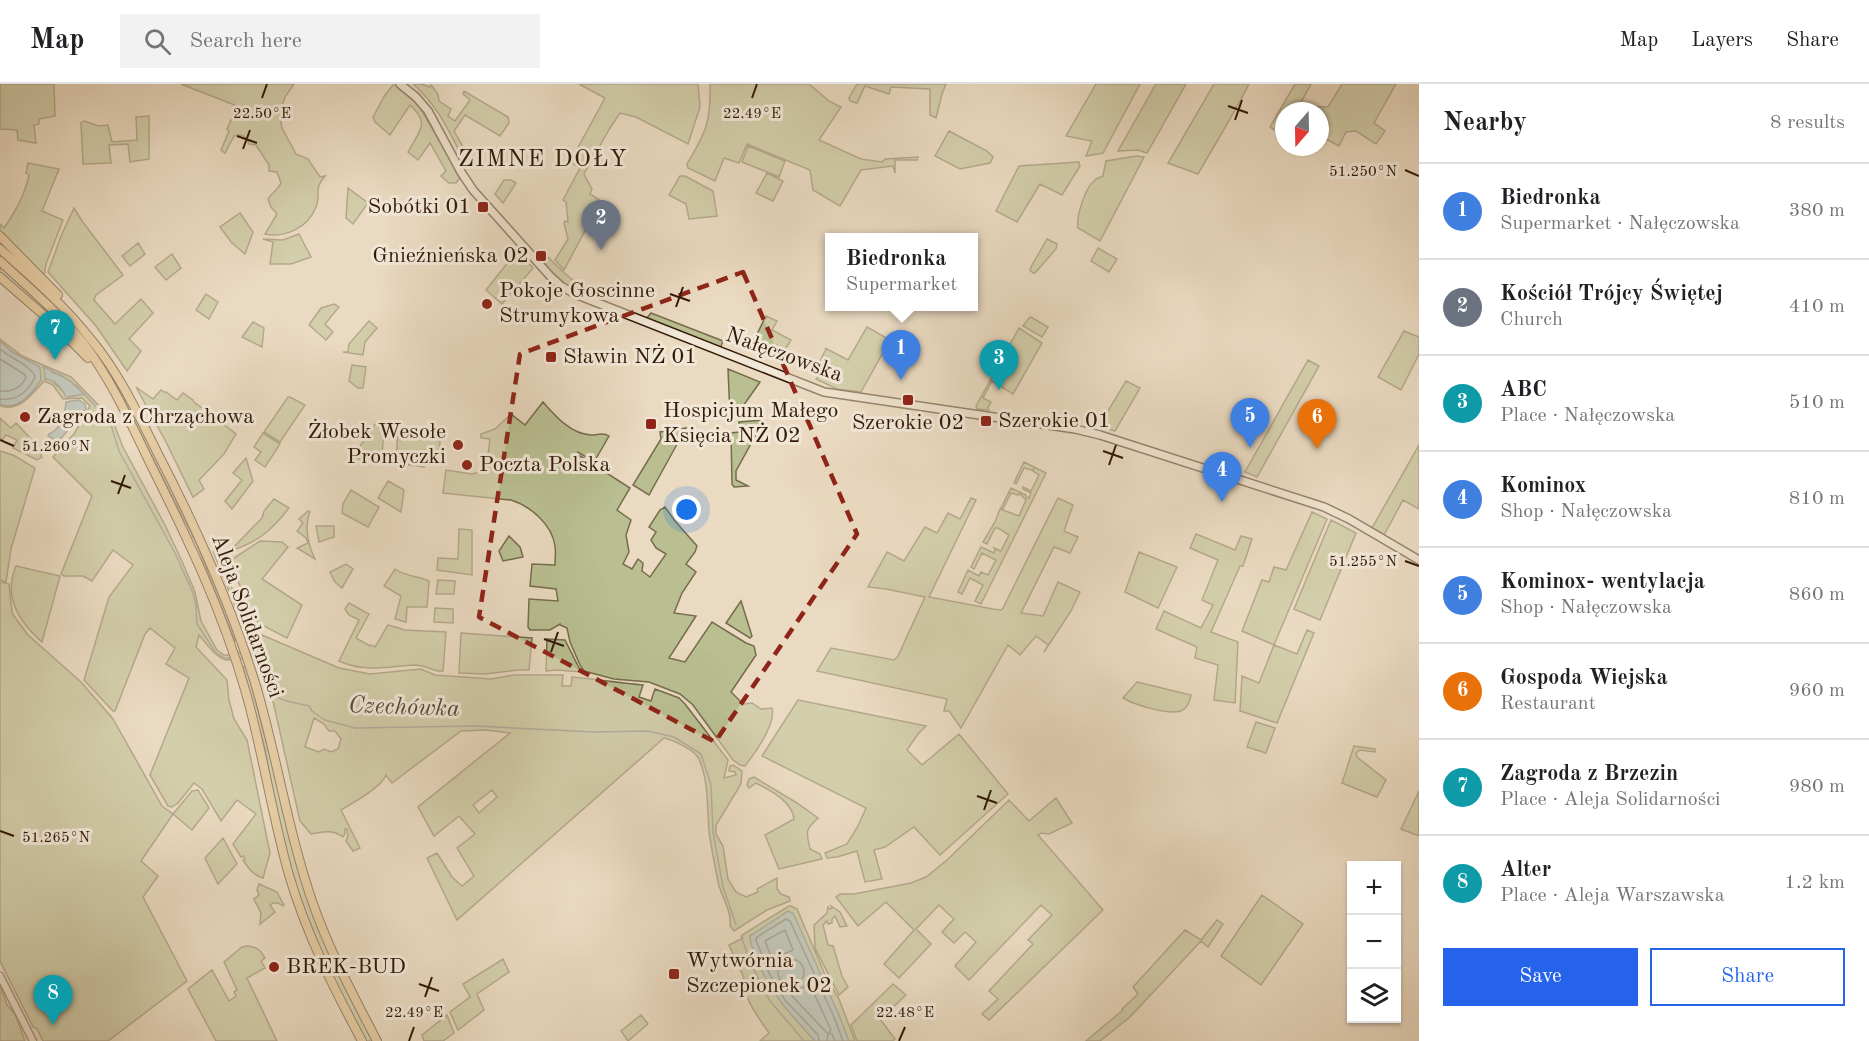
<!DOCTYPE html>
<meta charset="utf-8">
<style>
body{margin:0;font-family:"Old Standard TT",serif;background:#f2f2f2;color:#202124}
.controls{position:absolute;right:18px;bottom:18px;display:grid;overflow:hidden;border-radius:0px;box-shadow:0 2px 4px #0004}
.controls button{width:54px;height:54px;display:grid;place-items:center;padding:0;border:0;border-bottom:2px solid #e0e0e0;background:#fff;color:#202124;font:30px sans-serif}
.compass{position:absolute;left:1275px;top:18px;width:54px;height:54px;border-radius:50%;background:#fff;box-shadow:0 2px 4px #0004;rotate:200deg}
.you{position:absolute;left:687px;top:426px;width:21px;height:21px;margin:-15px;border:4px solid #fff;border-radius:50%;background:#1a73e8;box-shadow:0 0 0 9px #1a73e833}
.badge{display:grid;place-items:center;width:39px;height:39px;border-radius:50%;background:#2563eb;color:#fff;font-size:20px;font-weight:700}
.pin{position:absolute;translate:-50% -50px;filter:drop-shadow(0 2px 3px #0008)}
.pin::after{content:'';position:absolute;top:32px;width:21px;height:18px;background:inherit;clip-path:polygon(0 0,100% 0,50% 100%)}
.popup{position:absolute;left:825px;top:149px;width:153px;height:78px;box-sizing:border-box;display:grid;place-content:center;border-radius:0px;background:#fff;filter:drop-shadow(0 2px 4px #0005);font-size:20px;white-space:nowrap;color:#757577}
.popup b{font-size:22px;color:#202124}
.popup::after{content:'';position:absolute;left:50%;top:100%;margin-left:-12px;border:12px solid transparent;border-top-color:#fff}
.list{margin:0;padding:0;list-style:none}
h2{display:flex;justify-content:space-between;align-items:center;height:78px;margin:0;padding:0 24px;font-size:26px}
h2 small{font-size:20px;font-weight:400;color:#757577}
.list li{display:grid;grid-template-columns:39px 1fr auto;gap:18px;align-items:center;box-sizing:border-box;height:96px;padding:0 24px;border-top:2px solid #e0e0e0}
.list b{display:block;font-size:22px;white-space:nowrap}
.list p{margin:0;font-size:20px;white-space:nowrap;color:#757577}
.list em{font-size:20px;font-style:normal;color:#757577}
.actions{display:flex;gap:12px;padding:18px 24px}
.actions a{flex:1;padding:14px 0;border:2px solid #2563eb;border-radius:0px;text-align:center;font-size:21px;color:#2563eb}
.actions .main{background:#2563eb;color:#fff}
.icon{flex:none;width:33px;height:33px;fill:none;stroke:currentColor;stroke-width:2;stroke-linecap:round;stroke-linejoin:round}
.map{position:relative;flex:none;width:1419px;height:957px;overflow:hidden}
header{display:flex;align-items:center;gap:36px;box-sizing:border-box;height:84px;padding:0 30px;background:#fff;border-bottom:2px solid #e0e0e0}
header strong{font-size:28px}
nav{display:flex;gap:33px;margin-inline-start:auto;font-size:21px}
.search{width:420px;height:54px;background:#f2f2f2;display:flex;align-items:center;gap:15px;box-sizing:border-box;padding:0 21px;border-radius:0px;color:#757577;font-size:22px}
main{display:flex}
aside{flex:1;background:#fff}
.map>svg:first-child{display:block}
</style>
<header>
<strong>Map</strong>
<div class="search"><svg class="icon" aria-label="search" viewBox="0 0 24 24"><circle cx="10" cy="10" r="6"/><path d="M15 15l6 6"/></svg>Search here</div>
<nav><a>Map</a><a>Layers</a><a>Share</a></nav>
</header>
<main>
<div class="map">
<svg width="1419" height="957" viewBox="0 0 1419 957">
<rect width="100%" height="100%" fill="#eadac1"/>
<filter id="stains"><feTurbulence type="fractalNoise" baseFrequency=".00333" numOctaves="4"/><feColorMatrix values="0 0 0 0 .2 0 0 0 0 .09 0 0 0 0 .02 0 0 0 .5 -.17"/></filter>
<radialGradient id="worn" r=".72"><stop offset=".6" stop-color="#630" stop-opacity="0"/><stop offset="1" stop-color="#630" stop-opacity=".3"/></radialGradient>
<path fill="#b9bf91" stroke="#766c4c" stroke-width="1.5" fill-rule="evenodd" d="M0,0H54L55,32L39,35V40L34,41L36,59L18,56L17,46L0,45Z
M181,0H294L285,13L282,22L280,33L282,44L296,70L308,75L320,93L325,92C312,108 322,109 316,123C308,144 285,154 265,150L277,130L271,123L268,115C272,108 278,106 281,99L277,88L269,87V81L256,61L249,60C245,52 243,49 234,52L225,69L221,66L229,47L227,45L237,22Z
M394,0H396L419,22L459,90V95L456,99H449L441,92L446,87L430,59L418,76L408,68C419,47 431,40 410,21L390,51L375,38L373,33L385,11Z
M413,0H421L430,3L431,1L438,10L439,17L451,25L448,32L455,37L470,16L463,10L464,7L508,33L509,39L500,52L465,31L454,47L473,80L471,82L466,80C449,48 440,24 413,0Z
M579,0H698L700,23L688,60L636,33L620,29L610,44L584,90L592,105L590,110L601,117L564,186L555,176L568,155L564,139L565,137L568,138L566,118L563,116L580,84L570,78L605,14Z
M710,0H809L829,17L841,23L819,56L861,75L882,78L885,75L918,73L917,76H895V89L893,82L861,86L840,122L813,106L810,86L747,60L739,79L724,74L715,97L688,84L687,80C706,48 711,38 710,0Z
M857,0H946L942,10L936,34L930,31V5L891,3L889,10L865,2L857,19L850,17L849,14Z
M1096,0H1140L1103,69L1086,72L1092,57L1066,52Z
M1156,0H1186L1147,69L1138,66L1118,67Z
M1214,0H1249C1234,30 1215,60 1198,90L1168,79Z
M1295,0H1311L1299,22L1328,23L1342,0H1396L1374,39L1385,47L1376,60L1356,47L1346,48L1339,62L1320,52V27H1284L1283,51L1270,43Z
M149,32V75L130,78L128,60L109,61L111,79L83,80L81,39L84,37L99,42L108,41L112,58L137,56L136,33Z
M949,47L987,67L993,73L990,79L960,85L935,72Z
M748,62L785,77L779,93L742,78Z
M1137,72L1144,73L1100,157L1078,144C1076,133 1085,104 1094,97C1096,95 1100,93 1103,92L1106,77Z
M1079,78L1080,82L1062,111L1040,100L1017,138L996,127L1019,82Z
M28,79L59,85L42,127L63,136L46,180L44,192L0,149V140L4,144C16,127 25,111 29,91L26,89Z
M767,89L783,97L773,117L756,109Z
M680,92H685L713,107L717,132L689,135L686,120L669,111Z
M504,96H511L516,99L503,119L495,110Z
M348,104L368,119L353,140L346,134Z
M74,124L82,137L123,191L96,211L94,216L115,240L141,215L153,229L129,255L141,267L127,287L96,242L48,188L61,152Z
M240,129L253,148L245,170L231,158L220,143Z
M299,150L311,173L291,180H270L273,158L263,155L283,156Z
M1047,155L1057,160L1056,165L1035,189H1033L1030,186L1031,183Z
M138,159L145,170L130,182L122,172Z
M1098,164L1117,175L1109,188L1091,177Z
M517,167L533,184L502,220L486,206Z
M0,169L50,214L89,256L117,297L191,439L239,555L235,557L197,461L125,319L111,295L99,276L0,174Z
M172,170L181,184L166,196L155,183Z
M546,171C568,193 575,201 603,212L602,215C585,220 548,191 543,174Z
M0,183L47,226L77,259L0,190Z
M206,210L218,218L209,235L196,226Z
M334,220L339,223L325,240L333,248L326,256L309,241L321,224Z
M651,229L723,257L720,265L648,237L647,234Z
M766,232L777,237L772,246L791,256L782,270L752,260Z
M1031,233L1048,243L1042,253L1023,242L1029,234Z
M369,237L377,244L365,258L363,271L343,268H348L349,260Z
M253,238L264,244L262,263L242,253Z
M867,243L890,256L861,308L837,305L816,295L828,283L819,279L826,265L825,264L848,276Z
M1019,244L1042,259L1013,310L992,297L983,314L991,318L988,324L989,326L977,325L976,322Z
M1404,247L1419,253V270L1401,306L1378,293Z
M0,255L22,272L71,293L112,335L123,363L165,441L181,475L195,508L201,537L217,566L224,571H229L253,565L262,551L339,584L370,590L421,585L435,591L491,595L514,591H563L562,602H571L572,593C596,595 619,599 643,601L639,613L651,617L655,605L679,614L685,620L728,676L724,694L736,691L735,688L729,687L730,682L733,681L742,687L741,700L716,741V750L723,762L728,795L736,808L746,813L758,808L757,805L777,794V805L781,810L789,813L790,817L767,826L734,847L730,842C732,827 721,812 718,798C715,781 711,764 709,747C707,723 709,698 699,675C695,666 673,656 664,654L457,836L427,774L437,769L452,793L462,802L474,792L457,764L475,750L459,732L434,752L418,723L510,649L486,646L461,647L392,699L386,691C382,703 353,719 341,726L360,764L353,767L346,757L348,752L347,745H345V750L343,753C331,745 324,748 311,750L300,737L273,617L266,606L256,571C221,580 222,579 199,551L196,563L227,596L229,616L234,635L247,656L270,769L263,794C253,791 249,785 243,776L245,775L244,772L241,773L233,760L256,730L237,716L221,737L202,705L194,699L178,719L172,723L168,722L150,691L189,594L166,580L175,564L150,544L145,550L115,627H113L84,596L109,513L133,481L113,466L92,497L83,492H64L61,490L92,412L53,373L74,350L90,322L82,314L63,315L53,301L44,297C32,310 20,328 0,322V320C18,327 33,309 41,295L39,284L12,268L0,257ZM44,284L69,296L83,310L69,313L51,296ZM314,634L324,640L329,647H335L341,655L338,665L331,668L324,665L319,668L305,663ZM492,706L497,713L479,729L473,721Z
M1308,276L1319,282L1257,393L1245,388Z
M352,281L366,283L363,304H358L349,297Z
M728,285L760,298L736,332H730Z
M1126,297L1140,304L1115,347L1099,342Z
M136,303L153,315L161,306L164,308H166L177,316L183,309L193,316L194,318L236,350L224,370L199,396L204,405L193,413L166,358Z
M288,313H290L305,321L280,358L264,348Z
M543,318C555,332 571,350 591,351C598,351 603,348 609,352L594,378L578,368L577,370L630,404L617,426L631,436L626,451L629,468L623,480L632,485L638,475L643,479L642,487L650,493L666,470L656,464L651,456L656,448L649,443L660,426L665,423L675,437L697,462L695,468L686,480L696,488L682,509L674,529L696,532L669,574L685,578L712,538L746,559L754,562L756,571L731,608L743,620L752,619L761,625L772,624C776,640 755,669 745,682L740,681L733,676L693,621L680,610L649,598L614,595L584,587L580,581L570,558L567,544L560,541V540L550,546H530L528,543L529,515L558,517L556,505L530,502L532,480L555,481C555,475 556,468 555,462C552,440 530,422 511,416L443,409L446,386L472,390L486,386L490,355L481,354V350L495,345L511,330L525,341Z
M0,334L11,344L16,339L33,357L42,373L37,376L13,364L17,356L6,351L2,356L0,354Z
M764,336L736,387V396L748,402L734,403L732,400L731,349L740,348L739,338Z
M375,340L385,341L381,378L352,374L354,371L357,372L359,369L356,368Z
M398,344L441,348L439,367L425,366L424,383L396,379Z
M686,344L649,411L633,401L661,355L660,348Z
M263,349L280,360L265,383L255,376L261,368L254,363Z
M1419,361V425L1403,416L1384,451L1372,444Z
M0,367L13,371L35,384L11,465L6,498L0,496Z
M246,374L253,397L232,425L225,417L242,396L233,389Z
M1024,378L1046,389L981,520L975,517L983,501L970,494L962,510L958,508L968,486L979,492L981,488L988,491L996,476L982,469L974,485L971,483L981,463L994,469L995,466L994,464L1001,467L1009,451L998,444H995L987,460L983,458L995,438L1000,425L1019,432L1026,416L1020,410L1018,411L1011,409L1003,425L1001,424L1011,404L1026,411V413L1029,414L1031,409L1023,405V403L1031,407L1039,391L1033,387L1034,385L1031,386L1024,384L1016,400L1014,399Z
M388,397L404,406L401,428L378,414Z
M351,406L379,423L368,443L342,429L343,420Z
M971,414L976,416L929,513L993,525L1001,526L1003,524L1058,414L1073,421L1064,447L1078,453L1070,469L1054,463L1021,529L1043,532L1058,498L1080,508L1071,527L1044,568L1048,561L1036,552L1020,571L1008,561L961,644L949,627H944L947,615L817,587L831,564L894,576L898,572L925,513L886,505L868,503L887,468L904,477L925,443L937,449L948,429L960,435Z
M274,415L289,424C271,447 258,458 230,467L262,434L264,427Z
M308,427L310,428C304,442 308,461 315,475L297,464L308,459L306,454L297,447L303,439L299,435Z
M1312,428L1327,435L1274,561L1297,570L1307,546L1314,549L1277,639L1240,627L1242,592L1259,599L1274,561L1242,547L1262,496L1269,498L1274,483L1286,486Z
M1331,436L1356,449L1320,536L1294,525Z
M316,442H334V453L319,458Z
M459,445L472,446V491L437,486L438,474L458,475Z
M1196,450L1235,466L1241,452L1252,455L1243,482H1240L1211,548L1238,558L1235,619L1214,616L1218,581L1195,574L1197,563L1156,545L1164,527L1201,544L1213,521L1202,516L1218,476L1190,464Z
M509,452L520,463L523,473L503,477L499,467Z
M260,457L282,458L288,463L262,495L302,521L287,554L258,539L231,483L234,474Z
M213,467C229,490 239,530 257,549C257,554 255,557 250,559Z
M1139,468L1177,483L1158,524L1125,508Z
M346,480L353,485L342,504L335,498L330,488Z
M16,482L60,492L42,558C19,538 3,512 16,482Z
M395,485C407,493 420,492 429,497L427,523H407L406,538L395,535L401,512L384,502Z
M438,496L455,497L454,510H436Z
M0,498L9,500L12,528L14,532L28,551L81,598L113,635L162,722L173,730L192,707L198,706L209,724L192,746L173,730L141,777L158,792L143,813L187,897L108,957H43L37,945L33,943L0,877Z
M741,517L752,552L750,554L726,539Z
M349,519L369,530L356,554L370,562L371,561L375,563L388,541L405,546L446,548L443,587C433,588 426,581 415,581C389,582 364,589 339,577L359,536L349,531L345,525Z
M435,524L453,525V539L434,538Z
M461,549L532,554L529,586H518L485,590L459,589Z
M547,555L565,556L581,588L557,586L546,587Z
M246,582L305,805L373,957H363L319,868L290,783L274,714L265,664L243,583Z
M1137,598L1191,611C1190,617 1188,624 1181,627C1167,631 1135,621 1123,614Z
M798,616L926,642L918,650L907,666L922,681L959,650L1008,710L940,771L914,743L885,763L874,766L882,795L865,798L857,767L837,773L827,774L825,769L847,760L858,742L866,724L762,672Z
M1256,638L1275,644L1266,669L1247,663Z
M1354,662L1375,665V668L1360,666L1356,669L1357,673L1386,696L1377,713L1342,699Z
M754,693L797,719L818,734C805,746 806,747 810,765L820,770L822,775L779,785L765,751L794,735C792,717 771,707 756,699L749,704L747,701L749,695Z
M1419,707V752L1401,745Z
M1056,714L1072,739L1049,750L1041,749L1038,751L1103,826L989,936L982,930L998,915L989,907L1033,860L1028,856L1052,831L1041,821L969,896L955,882L976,858L965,848L954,859L942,848L954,835L939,821L916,845L931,860L899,894L884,880L914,846L886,818L858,842L836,813L840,810H854L911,799L926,793L947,776L1009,716L1029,737Z
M223,754L237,780L218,800L205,774Z
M259,800L277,808L284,821L283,822C279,819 274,817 270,821L275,828L260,840L261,829L254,815L259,811L257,806Z
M1262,811L1303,840L1261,901L1221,872Z
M789,822H791L797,825L826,893L839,915L855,957H760L769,949C757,932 747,917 740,897L744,894L729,861L743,854L742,851Z
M831,822L840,828L847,842L840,843L835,832L832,835V839L828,840L827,837L823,841L828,861L833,862L842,892L848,903L839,911L815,864L814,841L827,829L828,823L830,825L832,824Z
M1217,836L1223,840L1208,863L1201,857L1130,933L1100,957H1086L1123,926L1122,925L1138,910L1133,903L1185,846L1201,856Z
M247,862C257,863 260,865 265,874L261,877L265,884L247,894L277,957H216L188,905L212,886L229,917L236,912L234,908L237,906L224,878L242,863Z
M503,875L509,888L477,910L484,926L458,946L450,928L470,913L463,900Z
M893,900L906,911L880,935L895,955L893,957H857L851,941Z
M0,901L7,921L15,930L25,957H0Z
M447,931L454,949L443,957H424L422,951Z
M641,931L648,940L628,957L621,947Z"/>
<path fill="#9ab8bb" stroke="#707873" stroke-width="1.5" d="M0,257L12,268L40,283L41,296C32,309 19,327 0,320Z
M44,283L69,296L84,310L66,313C62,304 55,296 45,295Z
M79,316L85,320L86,325L58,358L48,352L49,350C61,345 65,330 66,318Z
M788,827L793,829L839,931L849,957H815C791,931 772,912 758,878C755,870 750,861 750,852Z"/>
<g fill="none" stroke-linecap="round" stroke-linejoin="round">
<path stroke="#666860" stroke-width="1.5" d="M0,265C9,273 33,283 35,293C28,308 17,317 0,315
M0,275L24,290L26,293C21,305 12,308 0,307
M785,846L793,866L772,875L765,857Z
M778 888a13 13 0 1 1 26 0a13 13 0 1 1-26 0Z
M819,957L818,951L785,916L769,889L756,856L757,853L786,835L790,837L834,933L843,957
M827,957L828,950L792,912L793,909L807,901L811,903L831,946L829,949L832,950L835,957"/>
<path stroke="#707873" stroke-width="1.5" d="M51,288L61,291L77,302L110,338L119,367L175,469L193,509L196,521L197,540L216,569L224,574H231
M250,569L256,567L260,571C263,581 263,595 268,605C275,617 297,619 309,622L312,627L325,636L355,644L476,642L594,648L648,647L674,653L701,670L711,701L713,748L723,803L736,841
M741,852L751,880L770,917L804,957"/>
<defs>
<path id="tertiary" d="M0,892L33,957"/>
<path id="secondary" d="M400,0L416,13L428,27L461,88L473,106L550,192L561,202L575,210L824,308L1075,345L1100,351L1324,423L1349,435L1419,476"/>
<path id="primary" d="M0,152L58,211
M0,165C33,194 66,223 93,258C120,291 138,330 157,368C196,443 231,520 256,602C277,673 288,747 312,817C329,866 353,911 377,957
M0,177C29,204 59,229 84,260C112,297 130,338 150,379C188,455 223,528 246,609C263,669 272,731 289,791C306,849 333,903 362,957
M0,193L54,240L88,274"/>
</defs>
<use href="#tertiary" stroke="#604935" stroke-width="9"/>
<use href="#secondary" stroke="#321906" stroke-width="10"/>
<use href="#primary" stroke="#321906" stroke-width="10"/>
<use href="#tertiary" stroke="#f1e7d7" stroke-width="6"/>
<use href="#secondary" stroke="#f1e7d7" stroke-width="7"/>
<use href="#primary" stroke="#e5bd80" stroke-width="8"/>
</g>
<path d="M0 0H1419V957H0ZM743,188L857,450L715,658L479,533L520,270Z" fill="#eadac1" fill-opacity=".55" fill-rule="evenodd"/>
<path fill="none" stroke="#8f2418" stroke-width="4.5" stroke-dasharray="12 8" stroke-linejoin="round" d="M743,188L857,450L715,658L479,533L520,270Z"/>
<path fill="none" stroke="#321906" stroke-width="2" d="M262,14L267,0M752,14L757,0M1228,22L1248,29M1235,36L1242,16M237,52L257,59M243,65L250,46M1405,86L1419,92M670,210L690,217M676,223L683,203M0,356L14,362M1103,367L1123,374M1109,381L1116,361M111,397L131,404M118,410L125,391M1405,477L1419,482M544,555L564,562M551,568L558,548M977,712L997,719M984,726L991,706M0,747L14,752M419,900L439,907M425,913L432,893M409,957L414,943M899,957L905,943"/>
<g fill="#8f2418" stroke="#f1e7d7" stroke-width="2">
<rect x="477" y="117" width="12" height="12" rx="3"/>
<rect x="535" y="166" width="12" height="12" rx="3"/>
<circle cx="487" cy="220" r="6"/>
<rect x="545" y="267" width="12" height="12" rx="3"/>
<rect x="902" y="310" width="12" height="12" rx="3"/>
<circle cx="25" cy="333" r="6"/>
<rect x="980" y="331" width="12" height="12" rx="3"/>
<rect x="645" y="334" width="12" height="12" rx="3"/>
<circle cx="458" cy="361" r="6"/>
<circle cx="467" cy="381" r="6"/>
<circle cx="274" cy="883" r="6"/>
<rect x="668" y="884" width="12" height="12" rx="3"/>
</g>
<g text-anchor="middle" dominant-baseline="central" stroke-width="6" stroke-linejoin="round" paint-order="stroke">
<g font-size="22" fill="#321906" stroke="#f1e7d7" text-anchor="start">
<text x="471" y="123" text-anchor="end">Sobótki 01</text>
<text x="529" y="172" text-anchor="end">Gnieźnieńska 02</text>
<text x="499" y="207">Pokoje Goscinne<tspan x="499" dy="25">Strumykowa</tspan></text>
<text x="563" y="273">Sławin NŻ 01</text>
<text x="663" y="327">Hospicjum Małego<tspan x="663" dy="25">Księcia NŻ 02</tspan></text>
<text x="37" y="333">Zagroda z Chrząchowa</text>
<text x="998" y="337">Szerokie 01</text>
<text x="908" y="339" text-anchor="middle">Szerokie 02</text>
<text x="446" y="348" text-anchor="end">Żłobek Wesołe<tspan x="446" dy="25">Promyczki</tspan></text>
<text x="479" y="381">Poczta Polska</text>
<text x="686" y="877">Wytwórnia<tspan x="686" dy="25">Szczepionek 02</tspan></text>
<text x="286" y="883">BREK-BUD</text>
</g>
<g font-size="22" fill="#321906" stroke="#f1e7d7">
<text transform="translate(784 271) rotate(20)">Nałęczowska</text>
<text transform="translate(247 532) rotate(70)">Aleja Solidarności</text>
</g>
<g font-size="24" letter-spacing="1.5" fill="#321906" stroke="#f1e7d7">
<text x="543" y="76">ZIMNE DOŁY</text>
</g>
<g font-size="24" font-style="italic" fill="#51493c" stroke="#f1e7d7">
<text transform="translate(404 624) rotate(2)">Czechówka</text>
</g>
</g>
<g font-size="15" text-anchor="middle" fill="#321906" stroke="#f1e7d7" stroke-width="6" stroke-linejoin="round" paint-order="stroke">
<text x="262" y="34">22.50°E</text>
<text x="752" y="34">22.49°E</text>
<text x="1363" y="92">51.250°N</text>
<text x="56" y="367">51.260°N</text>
<text x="1363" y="482">51.255°N</text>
<text x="56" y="758">51.265°N</text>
<text x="414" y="933">22.49°E</text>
<text x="905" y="933">22.48°E</text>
</g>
<rect width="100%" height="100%" filter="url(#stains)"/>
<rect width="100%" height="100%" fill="url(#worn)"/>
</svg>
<div class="controls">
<button>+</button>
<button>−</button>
<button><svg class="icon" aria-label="layers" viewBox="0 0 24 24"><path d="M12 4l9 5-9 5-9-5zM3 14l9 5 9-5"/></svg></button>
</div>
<svg class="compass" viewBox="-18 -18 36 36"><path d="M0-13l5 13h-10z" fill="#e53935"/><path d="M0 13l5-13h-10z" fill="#757577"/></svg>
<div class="you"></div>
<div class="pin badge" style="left:901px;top:296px;background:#3f7fe0">1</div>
<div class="popup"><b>Biedronka</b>Supermarket</div>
<div class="pin badge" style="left:601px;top:166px;background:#6b7280">2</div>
<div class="pin badge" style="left:999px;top:306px;background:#0f9aa8">3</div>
<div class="pin badge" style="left:1222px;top:418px;background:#3f7fe0">4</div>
<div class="pin badge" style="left:1250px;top:364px;background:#3f7fe0">5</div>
<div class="pin badge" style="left:1317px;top:365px;background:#e8710a">6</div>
<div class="pin badge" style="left:55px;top:276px;background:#0f9aa8">7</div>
<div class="pin badge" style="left:53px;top:941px;background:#0f9aa8">8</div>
</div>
<aside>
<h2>Nearby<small>8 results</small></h2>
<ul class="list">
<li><span class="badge" style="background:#3f7fe0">1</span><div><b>Biedronka</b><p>Supermarket · Nałęczowska</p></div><em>380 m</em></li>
<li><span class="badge" style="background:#6b7280">2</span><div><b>Kościół Trójcy Świętej</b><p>Church</p></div><em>410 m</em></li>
<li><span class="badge" style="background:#0f9aa8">3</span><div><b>ABC</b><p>Place · Nałęczowska</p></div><em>510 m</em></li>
<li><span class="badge" style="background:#3f7fe0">4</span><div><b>Kominox</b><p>Shop · Nałęczowska</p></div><em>810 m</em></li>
<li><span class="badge" style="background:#3f7fe0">5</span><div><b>Kominox- wentylacja</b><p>Shop · Nałęczowska</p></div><em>860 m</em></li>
<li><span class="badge" style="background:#e8710a">6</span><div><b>Gospoda Wiejska</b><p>Restaurant</p></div><em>960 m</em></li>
<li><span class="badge" style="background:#0f9aa8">7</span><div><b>Zagroda z Brzezin</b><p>Place · Aleja Solidarności</p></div><em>980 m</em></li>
<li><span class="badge" style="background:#0f9aa8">8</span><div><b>Alter</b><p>Place · Aleja Warszawska</p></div><em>1.2 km</em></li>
</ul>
<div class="actions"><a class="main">Save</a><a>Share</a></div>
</aside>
</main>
